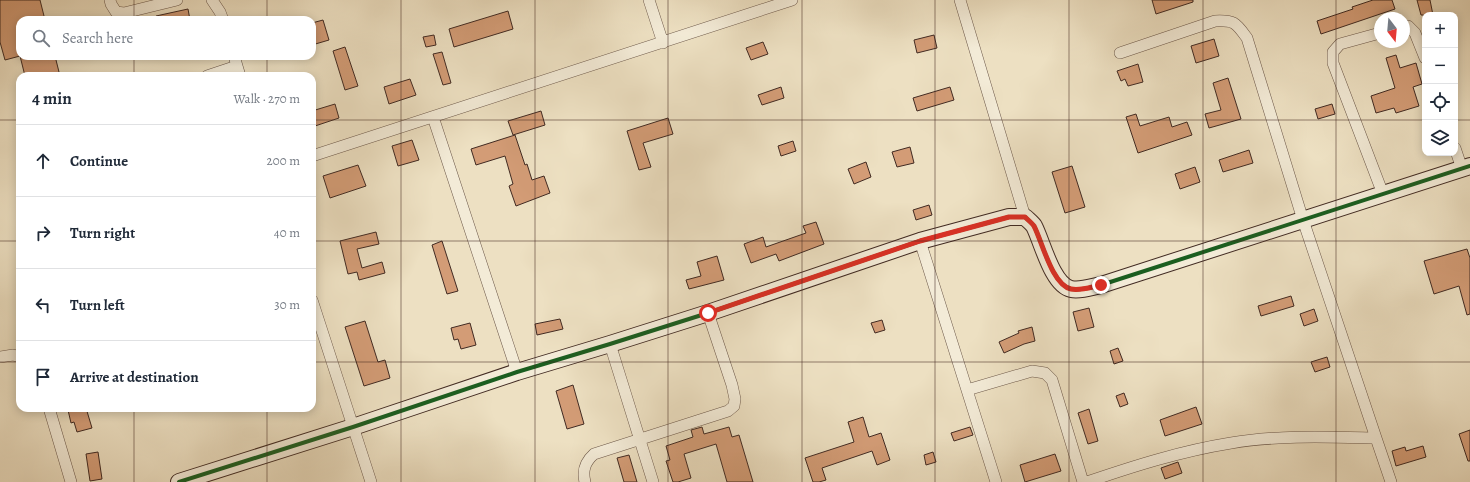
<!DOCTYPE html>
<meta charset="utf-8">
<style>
body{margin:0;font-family:Alegreya,serif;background:#f6f6f7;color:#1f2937}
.controls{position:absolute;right:12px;top:12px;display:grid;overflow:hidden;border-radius:8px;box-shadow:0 2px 10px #0003}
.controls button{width:36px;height:36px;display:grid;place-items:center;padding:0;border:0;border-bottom:1px solid #e0e1e3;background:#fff;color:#1f2937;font:20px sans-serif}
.compass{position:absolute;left:1374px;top:12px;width:36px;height:36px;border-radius:50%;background:#fff;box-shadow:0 2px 10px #0003;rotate:164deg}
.stop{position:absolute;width:12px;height:12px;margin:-9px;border:3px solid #d93025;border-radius:50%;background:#fff}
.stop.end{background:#d93025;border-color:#fff;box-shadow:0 1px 4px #0008}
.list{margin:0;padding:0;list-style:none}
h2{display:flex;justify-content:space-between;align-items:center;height:52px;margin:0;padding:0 16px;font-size:17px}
h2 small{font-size:13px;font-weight:400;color:#747a83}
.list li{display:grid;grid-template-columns:26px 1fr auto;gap:12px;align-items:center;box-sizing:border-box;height:72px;padding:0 16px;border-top:1px solid #e0e1e3}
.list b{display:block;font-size:15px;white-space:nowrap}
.list em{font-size:13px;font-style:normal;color:#747a83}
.icon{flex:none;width:22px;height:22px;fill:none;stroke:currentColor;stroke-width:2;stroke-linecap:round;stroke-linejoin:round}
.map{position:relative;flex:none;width:1470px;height:482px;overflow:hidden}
.search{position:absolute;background:#fff;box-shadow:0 2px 10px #0003;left:16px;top:16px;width:300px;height:44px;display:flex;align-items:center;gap:10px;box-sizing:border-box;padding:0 14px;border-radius:12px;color:#747a83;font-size:15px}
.panel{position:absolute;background:#fff;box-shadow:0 2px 10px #0003;left:16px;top:72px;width:300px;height:340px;border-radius:12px}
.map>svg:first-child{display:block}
</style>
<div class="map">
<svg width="1470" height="482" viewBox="0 0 1470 482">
<rect width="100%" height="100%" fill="#ede0c2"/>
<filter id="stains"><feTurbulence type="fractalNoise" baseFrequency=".005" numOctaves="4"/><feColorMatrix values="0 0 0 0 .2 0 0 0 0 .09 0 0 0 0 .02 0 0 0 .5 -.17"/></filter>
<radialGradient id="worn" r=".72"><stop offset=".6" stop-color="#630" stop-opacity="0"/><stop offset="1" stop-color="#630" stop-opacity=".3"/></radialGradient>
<path fill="#d39c76" stroke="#412a22" d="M0,0H40L45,20H20V56L5,60L0,42Z
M1152,0H1193V2L1156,14Z
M1373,0H1392L1395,9L1321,34L1317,21L1353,9L1352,7Z
M1417,0H1430L1433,15H1421Z
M188,9L190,20H156V16Z
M508,11L513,29L454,47L449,29Z
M323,20L329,40L312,45V23Z
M434,35L436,45L426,47L423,37Z
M934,35L937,48L917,53L914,40Z
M1214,39L1219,56L1196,63L1191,46Z
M763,42L768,54L751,60L746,48Z
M345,47L358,86L345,90L333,51Z
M442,52L451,83L443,85L433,54Z
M1396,55L1400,68L1416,63L1422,84L1413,87L1419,106L1396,113L1394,108L1376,113L1371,96L1395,88L1386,58Z
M20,56H55L60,76H25Z
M1138,64L1143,82L1128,86L1125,79L1121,81L1117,71Z
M1228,78L1241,119L1209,128L1205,114L1221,110L1213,83Z
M410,79L416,95L389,104L384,87Z
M781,87L784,98L762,105L758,95Z
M950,87L954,100L917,111L913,98Z
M335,104L339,118L312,127V111Z
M1332,104L1335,114L1318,119L1315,109Z
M541,111L545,125L513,135L508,121Z
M1136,114L1140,126L1169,117L1172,127L1187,122L1192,135L1138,153L1126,117Z
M668,118L673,134L643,143L651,167L639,170L627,131Z
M515,135L525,165L527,164L532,180L544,176L550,193L516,206L509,186L513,184L505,156L476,165L471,149Z
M412,140L419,160L398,166L392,146Z
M793,141L796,151L781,156L778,146Z
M910,147L914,163L897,167L892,152Z
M1249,150L1253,163L1223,172L1219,160Z
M866,162L871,177L854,184L848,169Z
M358,165L366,186L330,198L323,176Z
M1072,166L1085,207L1065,213L1052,172Z
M1195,167L1200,182L1180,189L1175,174Z
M929,205L932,215L916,220L913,210Z
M816,222L824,244L779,261L776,254L751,263L744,244L763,237L766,247L806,233L803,226Z
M376,232L379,244L357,249L362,268L382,262L385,273L359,280L357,272L348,274L340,241Z
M442,241L458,291L447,294L432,245Z
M1467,249L1470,258V314L1467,315L1459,286L1434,294L1424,261Z
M717,256L724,280L689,289L686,280L701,276L697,262Z
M1291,296L1294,306L1261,316L1258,306Z
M1089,308L1094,327L1078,331L1073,312Z
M1314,309L1318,321L1304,326L1300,314Z
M560,319L563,329L537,335L535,324Z
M882,320L885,330L875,333L871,323Z
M365,321L378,362L385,360L390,378L364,386L345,327Z
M470,323L476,345L461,349L458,339L454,340L451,328Z
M1032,327L1035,341L1024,344L1004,353L999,342L1019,333L1018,331Z
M1118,348L1123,361L1114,364L1110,351Z
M1327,357L1330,367L1315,372L1311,362Z
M573,385L584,424L567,429L556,391Z
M1124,393L1128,404L1120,407L1116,396Z
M1196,407L1202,424L1165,436L1160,420Z
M76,408H86L92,428L77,432L74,422L71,423L68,410Z
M1089,409L1098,441L1088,444L1078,413Z
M863,417L869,437L881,433L890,460L877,465L872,451L822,468L826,480L819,482H813L805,458L854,442L848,422Z
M702,427L704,434L729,427L732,437L739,435L753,482H727L716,444L684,454L691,478L678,482H673L666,461L670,460L666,446L693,437L691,430Z
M970,427L973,435L954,441L951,433Z
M1470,430V461H1468L1459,434Z
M1423,446L1426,457L1396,466L1392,451L1405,447L1406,451Z
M98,452L102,479L90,481L86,454Z
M933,452L936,462L926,465L924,455Z
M1055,454L1061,471L1025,482L1020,465Z
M629,455L637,482H624L617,458Z
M1178,462L1182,473L1165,479L1161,468Z"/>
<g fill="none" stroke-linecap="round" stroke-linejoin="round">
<defs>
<path id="street" d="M110,0L111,4L116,12L124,13L177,0
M212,0L220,12L223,20
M649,0L663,43
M960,0L1025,217
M1404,27L1408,26L1415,33L1425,58
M1380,33L1340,44L1333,52V63L1383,194
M234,56L240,76
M207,76L237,66
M433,117L517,372
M1455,148L1462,169
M312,156L792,0
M920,241L996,482
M312,300L371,482
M610,344L653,482
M0,357L13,355L20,357
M967,390L1032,371L1045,373L1052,380L1083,482
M49,408L71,482
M1376,438L1391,482
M585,482C582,470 585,462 594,454L728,411L734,406L735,399L732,385L708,313
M1087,482C1134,466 1181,451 1231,443C1279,435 1327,437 1376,438L1303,220L1247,38C1236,23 1235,20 1215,21L1120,53"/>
<path id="secondary" d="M179,482L353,427L517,372L610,344L708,313L920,241L1009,217H1025C1028,220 1032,223 1034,226C1042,241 1052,285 1071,289C1081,291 1091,287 1101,285L1470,166"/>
</defs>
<use href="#street" stroke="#6c584a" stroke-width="12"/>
<use href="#secondary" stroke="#412a22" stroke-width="18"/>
<use href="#street" stroke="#f3ebd7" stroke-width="11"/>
<use href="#secondary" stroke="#f3ebd7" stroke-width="16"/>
<defs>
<path id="cycleway" d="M179,482L353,427L517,372L610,344L708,313L920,241L1009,217H1025C1028,220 1032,223 1034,226C1042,241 1052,285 1071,289C1081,291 1091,287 1101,285L1470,166"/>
</defs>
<use href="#cycleway" stroke="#f3ebd7" stroke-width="6"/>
<use href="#cycleway" stroke="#1b5e20" stroke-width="4"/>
</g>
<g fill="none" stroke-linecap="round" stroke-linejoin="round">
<path stroke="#d93025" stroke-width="5" d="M708,313L920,241L1009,217H1025C1028,220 1032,223 1034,226C1042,241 1052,285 1071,289C1081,291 1091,287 1101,285"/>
</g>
<path fill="none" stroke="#412a22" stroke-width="1" stroke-opacity="0.55" d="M134,0V20M267,0V20M401,0V482M535,0V482M668,0V482M802,0V482M935,0V482M1069,0V482M1203,0V482M1336,0V482M134,56V76M267,56V76M0,120H20M312,120H1425M1455,120H1470M0,241H20M312,241H1470M0,362H20M312,362H1470M134,408V482M267,408V482"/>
<rect width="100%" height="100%" filter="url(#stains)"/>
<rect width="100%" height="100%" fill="url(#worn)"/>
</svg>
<div class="controls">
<button>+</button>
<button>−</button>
<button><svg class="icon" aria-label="locate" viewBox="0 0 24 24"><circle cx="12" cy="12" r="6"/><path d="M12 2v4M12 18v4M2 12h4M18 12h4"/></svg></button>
<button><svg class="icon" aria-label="layers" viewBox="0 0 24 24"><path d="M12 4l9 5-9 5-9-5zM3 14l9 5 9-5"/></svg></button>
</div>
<svg class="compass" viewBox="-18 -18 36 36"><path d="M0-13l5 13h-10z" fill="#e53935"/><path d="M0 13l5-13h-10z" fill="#747a83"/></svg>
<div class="stop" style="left:708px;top:313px"></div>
<div class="stop end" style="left:1101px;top:285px"></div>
<div class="search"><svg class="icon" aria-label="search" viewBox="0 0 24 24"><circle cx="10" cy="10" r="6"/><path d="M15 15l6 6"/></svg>Search here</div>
<section class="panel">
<h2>4 min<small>Walk · 270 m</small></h2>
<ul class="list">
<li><svg class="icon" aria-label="ahead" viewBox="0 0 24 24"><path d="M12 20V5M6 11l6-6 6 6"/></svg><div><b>Continue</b></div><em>200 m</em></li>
<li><svg class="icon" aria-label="right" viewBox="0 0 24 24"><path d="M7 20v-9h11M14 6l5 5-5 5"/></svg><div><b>Turn right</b></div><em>40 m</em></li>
<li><svg class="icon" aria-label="left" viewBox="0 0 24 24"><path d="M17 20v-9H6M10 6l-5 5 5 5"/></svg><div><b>Turn left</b></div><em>30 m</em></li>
<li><svg class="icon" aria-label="arrive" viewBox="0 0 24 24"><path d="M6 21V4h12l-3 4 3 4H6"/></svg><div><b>Arrive at destination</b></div></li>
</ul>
</section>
</div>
